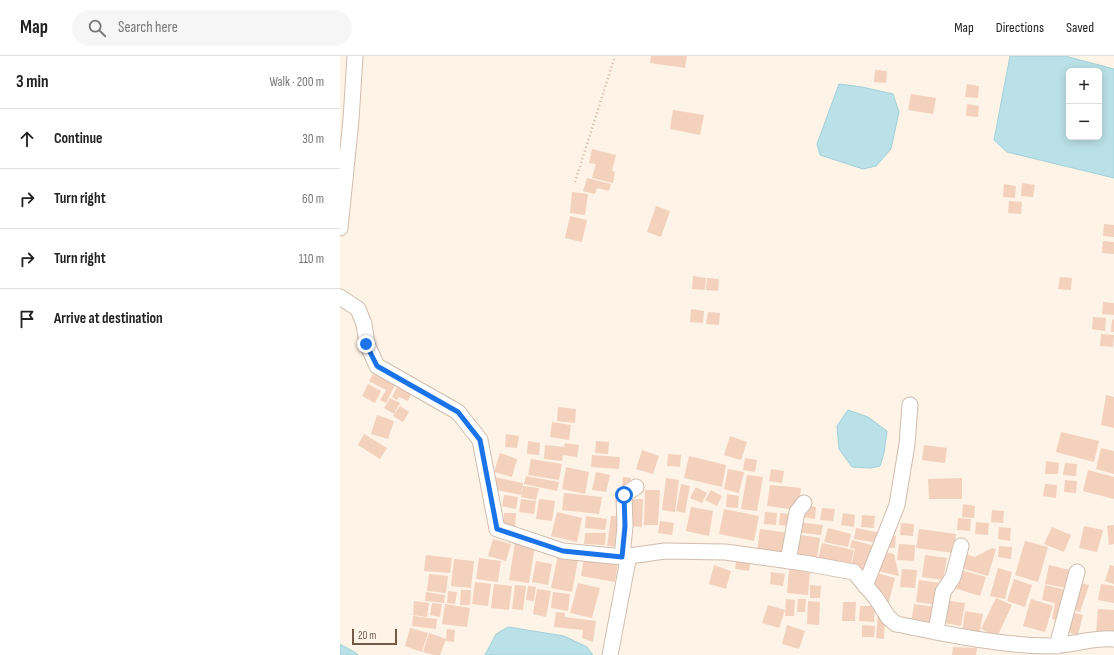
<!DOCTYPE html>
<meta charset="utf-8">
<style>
body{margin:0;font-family:"Sofia Sans Condensed",sans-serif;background:#f6f6f6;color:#222}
.controls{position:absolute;right:12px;top:12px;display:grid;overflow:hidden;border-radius:6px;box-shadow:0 2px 10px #0003}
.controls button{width:36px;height:36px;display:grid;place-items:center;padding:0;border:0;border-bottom:1px solid #e0e0e0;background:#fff;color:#222;font:20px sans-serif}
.scale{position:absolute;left:12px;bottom:10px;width:45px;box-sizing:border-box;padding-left:4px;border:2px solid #77594a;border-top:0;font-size:11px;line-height:14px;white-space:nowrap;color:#77594a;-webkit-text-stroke:3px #fff7ed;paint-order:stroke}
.stop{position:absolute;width:12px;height:12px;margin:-9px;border:3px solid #1a73e8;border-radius:50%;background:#fff}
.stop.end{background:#1a73e8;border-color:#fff;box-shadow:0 1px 4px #0008}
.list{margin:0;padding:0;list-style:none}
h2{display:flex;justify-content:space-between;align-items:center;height:52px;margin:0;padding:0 16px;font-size:17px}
h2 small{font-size:13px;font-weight:400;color:#767676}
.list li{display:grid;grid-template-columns:26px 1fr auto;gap:12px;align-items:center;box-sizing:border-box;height:60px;padding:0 16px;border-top:1px solid #e0e0e0}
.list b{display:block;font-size:15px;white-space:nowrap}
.list em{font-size:13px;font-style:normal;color:#767676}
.icon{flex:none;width:22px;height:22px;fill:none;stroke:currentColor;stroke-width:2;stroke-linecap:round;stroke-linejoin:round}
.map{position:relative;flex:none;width:774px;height:599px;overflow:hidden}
header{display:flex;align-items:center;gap:24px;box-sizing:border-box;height:56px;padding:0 20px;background:#fff;border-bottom:1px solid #e0e0e0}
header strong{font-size:19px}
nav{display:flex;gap:22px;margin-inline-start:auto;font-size:14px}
.search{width:280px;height:36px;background:#f6f6f6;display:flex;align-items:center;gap:10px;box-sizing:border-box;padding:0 14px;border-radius:22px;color:#767676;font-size:15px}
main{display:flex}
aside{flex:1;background:#fff}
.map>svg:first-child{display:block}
</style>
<header>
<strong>Map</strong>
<div class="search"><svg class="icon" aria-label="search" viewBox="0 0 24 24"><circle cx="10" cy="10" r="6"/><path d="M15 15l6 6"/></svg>Search here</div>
<nav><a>Map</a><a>Directions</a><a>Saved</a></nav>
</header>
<main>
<aside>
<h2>3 min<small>Walk · 200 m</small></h2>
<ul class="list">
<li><svg class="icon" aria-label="ahead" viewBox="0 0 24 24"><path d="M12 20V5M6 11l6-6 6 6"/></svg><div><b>Continue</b></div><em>30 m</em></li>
<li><svg class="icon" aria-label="right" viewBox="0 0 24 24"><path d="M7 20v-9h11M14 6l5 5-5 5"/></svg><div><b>Turn right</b></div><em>60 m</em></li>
<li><svg class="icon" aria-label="right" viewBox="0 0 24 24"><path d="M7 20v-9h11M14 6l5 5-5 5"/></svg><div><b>Turn right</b></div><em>110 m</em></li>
<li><svg class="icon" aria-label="arrive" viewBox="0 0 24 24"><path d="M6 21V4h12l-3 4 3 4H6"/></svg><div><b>Arrive at destination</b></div></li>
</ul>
</aside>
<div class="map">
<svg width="774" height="599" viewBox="0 0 774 599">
<rect width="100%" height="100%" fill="#fdf3e6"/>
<path fill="#bae1e7" stroke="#a0d1d9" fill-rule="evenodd" d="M670,0H725L774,13V122L667,96L654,84ZM729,15H759V81H729Z
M499,28L522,31L553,38L559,56L551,93L536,110L523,113L480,99L477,88Z
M508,354L528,361L547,375L544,397L540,410L531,412L512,411L499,393L497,370Z
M168,571L224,580L247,591L253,599H145L156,578Z
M0,588L16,597L18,599H0Z"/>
<path fill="#f3d1bd" d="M311,0H347L345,12L310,7Z
M535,14L547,15L546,27L534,26Z
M627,28L639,30L638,42L625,41Z
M571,38L596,42L593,58L568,54Z
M627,48L639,50L638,61L626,60Z
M333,54L364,59L360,79L330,73Z
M252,93L276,99L272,115L275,116L273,127L252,122L256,108L249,107Z
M247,122L271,128L269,135L257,132L255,138L243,135Z
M682,127L695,129L693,141L681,140Z
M664,128L676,130L675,142L663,141Z
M232,136L248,138L245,159L230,157Z
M669,145L682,146L681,158L668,157Z
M316,150L330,155L321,181L307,176Z
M230,160L247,164L242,186L225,182Z
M764,168L774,169V181L763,180Z
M763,185L774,186V198L762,197Z
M353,220L366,222L365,234L352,233Z
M720,221L732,222L731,234L718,233Z
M367,222L379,223L378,235L366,234Z
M763,246L774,247V259L762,258Z
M351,253L364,255L363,267L350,266Z
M368,256L380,257L379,269L366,268Z
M753,261L766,262L765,275L752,273Z
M772,263L774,264V276H771Z
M761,278L774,279L773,291L760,290Z
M33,318L55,329L46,347L40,344L46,334L29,325Z
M28,328L41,335L35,347L22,340Z
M57,331L71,338L68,345L59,341L57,344L52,341Z
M766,339L774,341V372L761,369Z
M50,342L60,347L54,358L44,352Z
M60,350L69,356L63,366L53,360Z
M218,351L236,353L235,367L217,365Z
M37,359L54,365L48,383L31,378Z
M212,366L231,369L229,384L210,381Z
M721,376L759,385L754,406L716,396Z
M24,378L47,392L40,403L18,389Z
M166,378L179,380L177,392L165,391Z
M390,380L407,386L401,404L384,399Z
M188,385L200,387L199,399L187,398Z
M256,385L269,386L268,398L255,397Z
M225,387L239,389L237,401L223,399L222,405L204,403L205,389L224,391Z
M584,389L607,392L605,407L582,404Z
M761,392L774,395V418L756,413Z
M302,394L319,400L313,418L296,413Z
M160,397L177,403L172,421L154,416Z
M328,398L341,399L340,411L327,410Z
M252,399L280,401L279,413L251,411Z
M349,400L386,409L382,431L344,422Z
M405,402L417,404L415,416L403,414Z
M191,403L222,408L219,424L188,419Z
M706,405L719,407L718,418H705Z
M725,407L737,408L736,420L723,419Z
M226,411L249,416L245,438L222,433Z
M388,413L404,416L399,437L384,433Z
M431,413L444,415L442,427L429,425Z
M748,414L774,421V443L743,435Z
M256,416L270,419L266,436L252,434Z
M407,419L423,421L417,455L401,453Z
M186,420L219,426L217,435L184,428Z
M154,421L183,427L181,439L152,433Z
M283,421L291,422L290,432H282Z
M326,422L339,424L335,456L322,454Z
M622,422V443H589L588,423Z
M725,424L737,425L736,437L724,436Z
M341,428L350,430L345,457L336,455Z
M705,428L717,429L716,442L703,440Z
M430,429L461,432L458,454L427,450Z
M183,430L199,432L196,444L181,441Z
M356,431L367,437L362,447L350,442Z
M305,434H320L318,469H304Z
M371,434L382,440L377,450L365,444Z
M224,437L262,441L259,458L222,454Z
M387,438L399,440L398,452L386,451Z
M164,439L178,441L176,453L162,450Z
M181,443L196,445L194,458L179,456Z
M199,443L215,445L212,465L196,463Z
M290,443H303L302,471L290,470Z
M623,448L635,450L634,462L622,461Z
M464,449L476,451L475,463L462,461Z
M277,451L283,452L279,491L267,490L271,460H276Z
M351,451L373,455L369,480L346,475Z
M482,452L495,453L493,465L480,464Z
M384,453L419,460L414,485L379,478Z
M652,454L664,455L663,467L651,466Z
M217,456L242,462L237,486L211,480Z
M425,456L437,457L436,469L424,468Z
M164,457H176L175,472H163Z
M440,457L452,458L451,470L439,469Z
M503,457L515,459L514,471L501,469Z
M522,459L535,460L534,472L521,471Z
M246,460L267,463L265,474L245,472Z
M618,462L631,463L630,475L617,474Z
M320,465L334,467L332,479L318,477Z
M455,466L483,469L481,479L454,476Z
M636,466L649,467L648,479L635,478Z
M561,467L574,468L573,480L560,479Z
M774,469V488L769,489L767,470Z
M744,470L763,474L757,496L739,492Z
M659,471L671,472L670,485L658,483Z
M712,471L731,479L724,496L704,488Z
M488,472L511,478L508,491L484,486Z
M516,472L541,477L539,487L514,483Z
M420,473L448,477L445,499L417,495Z
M579,473L616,478L614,497L576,492Z
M245,477H266L265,489L244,488Z
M454,478L480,482L477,502L451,498Z
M544,479L556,480L555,492L543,491Z
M153,483L171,488L166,505L148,500Z
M512,484L535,490L526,526L510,513L515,493L510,492Z
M685,485L708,491L698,526L675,519Z
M175,487L195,490L189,527L169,524Z
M482,487L514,494L509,514L477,507Z
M559,488L575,489L574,505L557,504Z
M659,490L672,491L671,503L658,501Z
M652,492L656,493L648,520L614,510L618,496L635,501Z
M537,494L554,498L559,520L533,514Z
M86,499L112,502L110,517L84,515Z
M218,499L238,504L232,536L211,532Z
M585,499L607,502L603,524L582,521Z
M244,501L278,507L275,526L241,520Z
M397,501L411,503L409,515L395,513Z
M139,502L161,505L158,526L136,523Z
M114,503L134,505L131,532L111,530Z
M196,505L212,508L208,529L192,526Z
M374,509L391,515L386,533L369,528Z
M709,509L730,514L726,532L705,528Z
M770,509L774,510V528L765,525Z
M610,511L646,521L640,540L604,529Z
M658,512L672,516L665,543L650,540Z
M562,513L577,514L575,532L560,531Z
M449,514L470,515L468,539L447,537Z
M431,516L445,518L443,530L430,528Z
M533,516L555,522L547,553L529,531Z
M89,518L108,520L106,537L87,535Z
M674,523L692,529L685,551L667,545Z
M579,524L601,527L598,549L576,546Z
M733,525L749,529L740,556L725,551Z
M135,526L151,528L148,550L132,548Z
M238,527L260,532L252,562L230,557Z
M154,528L172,530L169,554L151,552Z
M761,528L774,530V547L758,544Z
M175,529L186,530L183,554L172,553Z
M470,529L481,530L480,542H470Z
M705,529L726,534L719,565L712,563L715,547L702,544Z
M188,530L196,531L194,545L186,544Z
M197,533L211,535L206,561L193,558Z
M121,534H131L130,549H120Z
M108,535L117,536L115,548L107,547Z
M86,536L105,539L104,547L85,545Z
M213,536L230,538L228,555L211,552Z
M656,542L672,549L657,581L641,573Z
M446,543L455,544L454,560H445Z
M458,543H466L465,556H457Z
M691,543L713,550L705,576L683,570Z
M603,544L625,547L621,570L599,566Z
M74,545L89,547L87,561L73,559Z
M468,545L480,546L479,569L467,568Z
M503,546H516L515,565H502Z
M92,547L102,548L100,561L90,559Z
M105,548L130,552L127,571L102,568Z
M574,548L596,551L593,571L571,568Z
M428,549L445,554L439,572L422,567Z
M520,550H535L534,566L519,565Z
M758,553L774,554V578H756Z
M724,554L743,559L738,579L719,574Z
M625,555L643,558L639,580L622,577Z
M216,556L225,557V561L256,565L253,586L242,582L243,574L214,571Z
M538,557H545L544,583L536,582Z
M73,560L97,563L96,573L72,570Z
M447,569L465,575L459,593L442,588Z
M522,569L535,570L534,581H522Z
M70,572L88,577L82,596L65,590Z
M107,573L115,574L114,586L106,585Z
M89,577L106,583L100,599H94L83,596Z
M613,591L637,592L636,599H612Z"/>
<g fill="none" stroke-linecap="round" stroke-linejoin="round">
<defs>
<path id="minor" d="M0,172L11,64L15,0
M0,241L18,253L24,268L27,288L37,310L118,356L140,384L157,473L223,495L282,501L288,504L270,599
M296,431L284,439L285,470L282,501L325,495L385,496L464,507L514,516L536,542L548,561L556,568C606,578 656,589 707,590C730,590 752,581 774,583
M448,505L457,456L464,447
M525,530L557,449L567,388L570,349
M596,575L603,536L613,521L621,490
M717,590L737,516"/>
</defs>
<use href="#minor" stroke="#d1bdae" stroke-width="17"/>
<path stroke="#d8b4a0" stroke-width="2.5" stroke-dasharray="1 3" stroke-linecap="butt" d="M235,126L275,0"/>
<use href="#minor" stroke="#fff" stroke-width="15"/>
</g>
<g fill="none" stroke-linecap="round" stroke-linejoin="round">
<path stroke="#1a73e8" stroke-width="5" d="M26,288L37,310L118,356L140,384L157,473L223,495L282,501L285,470L284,439"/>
</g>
</svg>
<div class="controls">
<button>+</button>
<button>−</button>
</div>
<div class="scale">20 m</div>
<div class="stop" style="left:284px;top:439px"></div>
<div class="stop end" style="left:26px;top:288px"></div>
</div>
</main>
